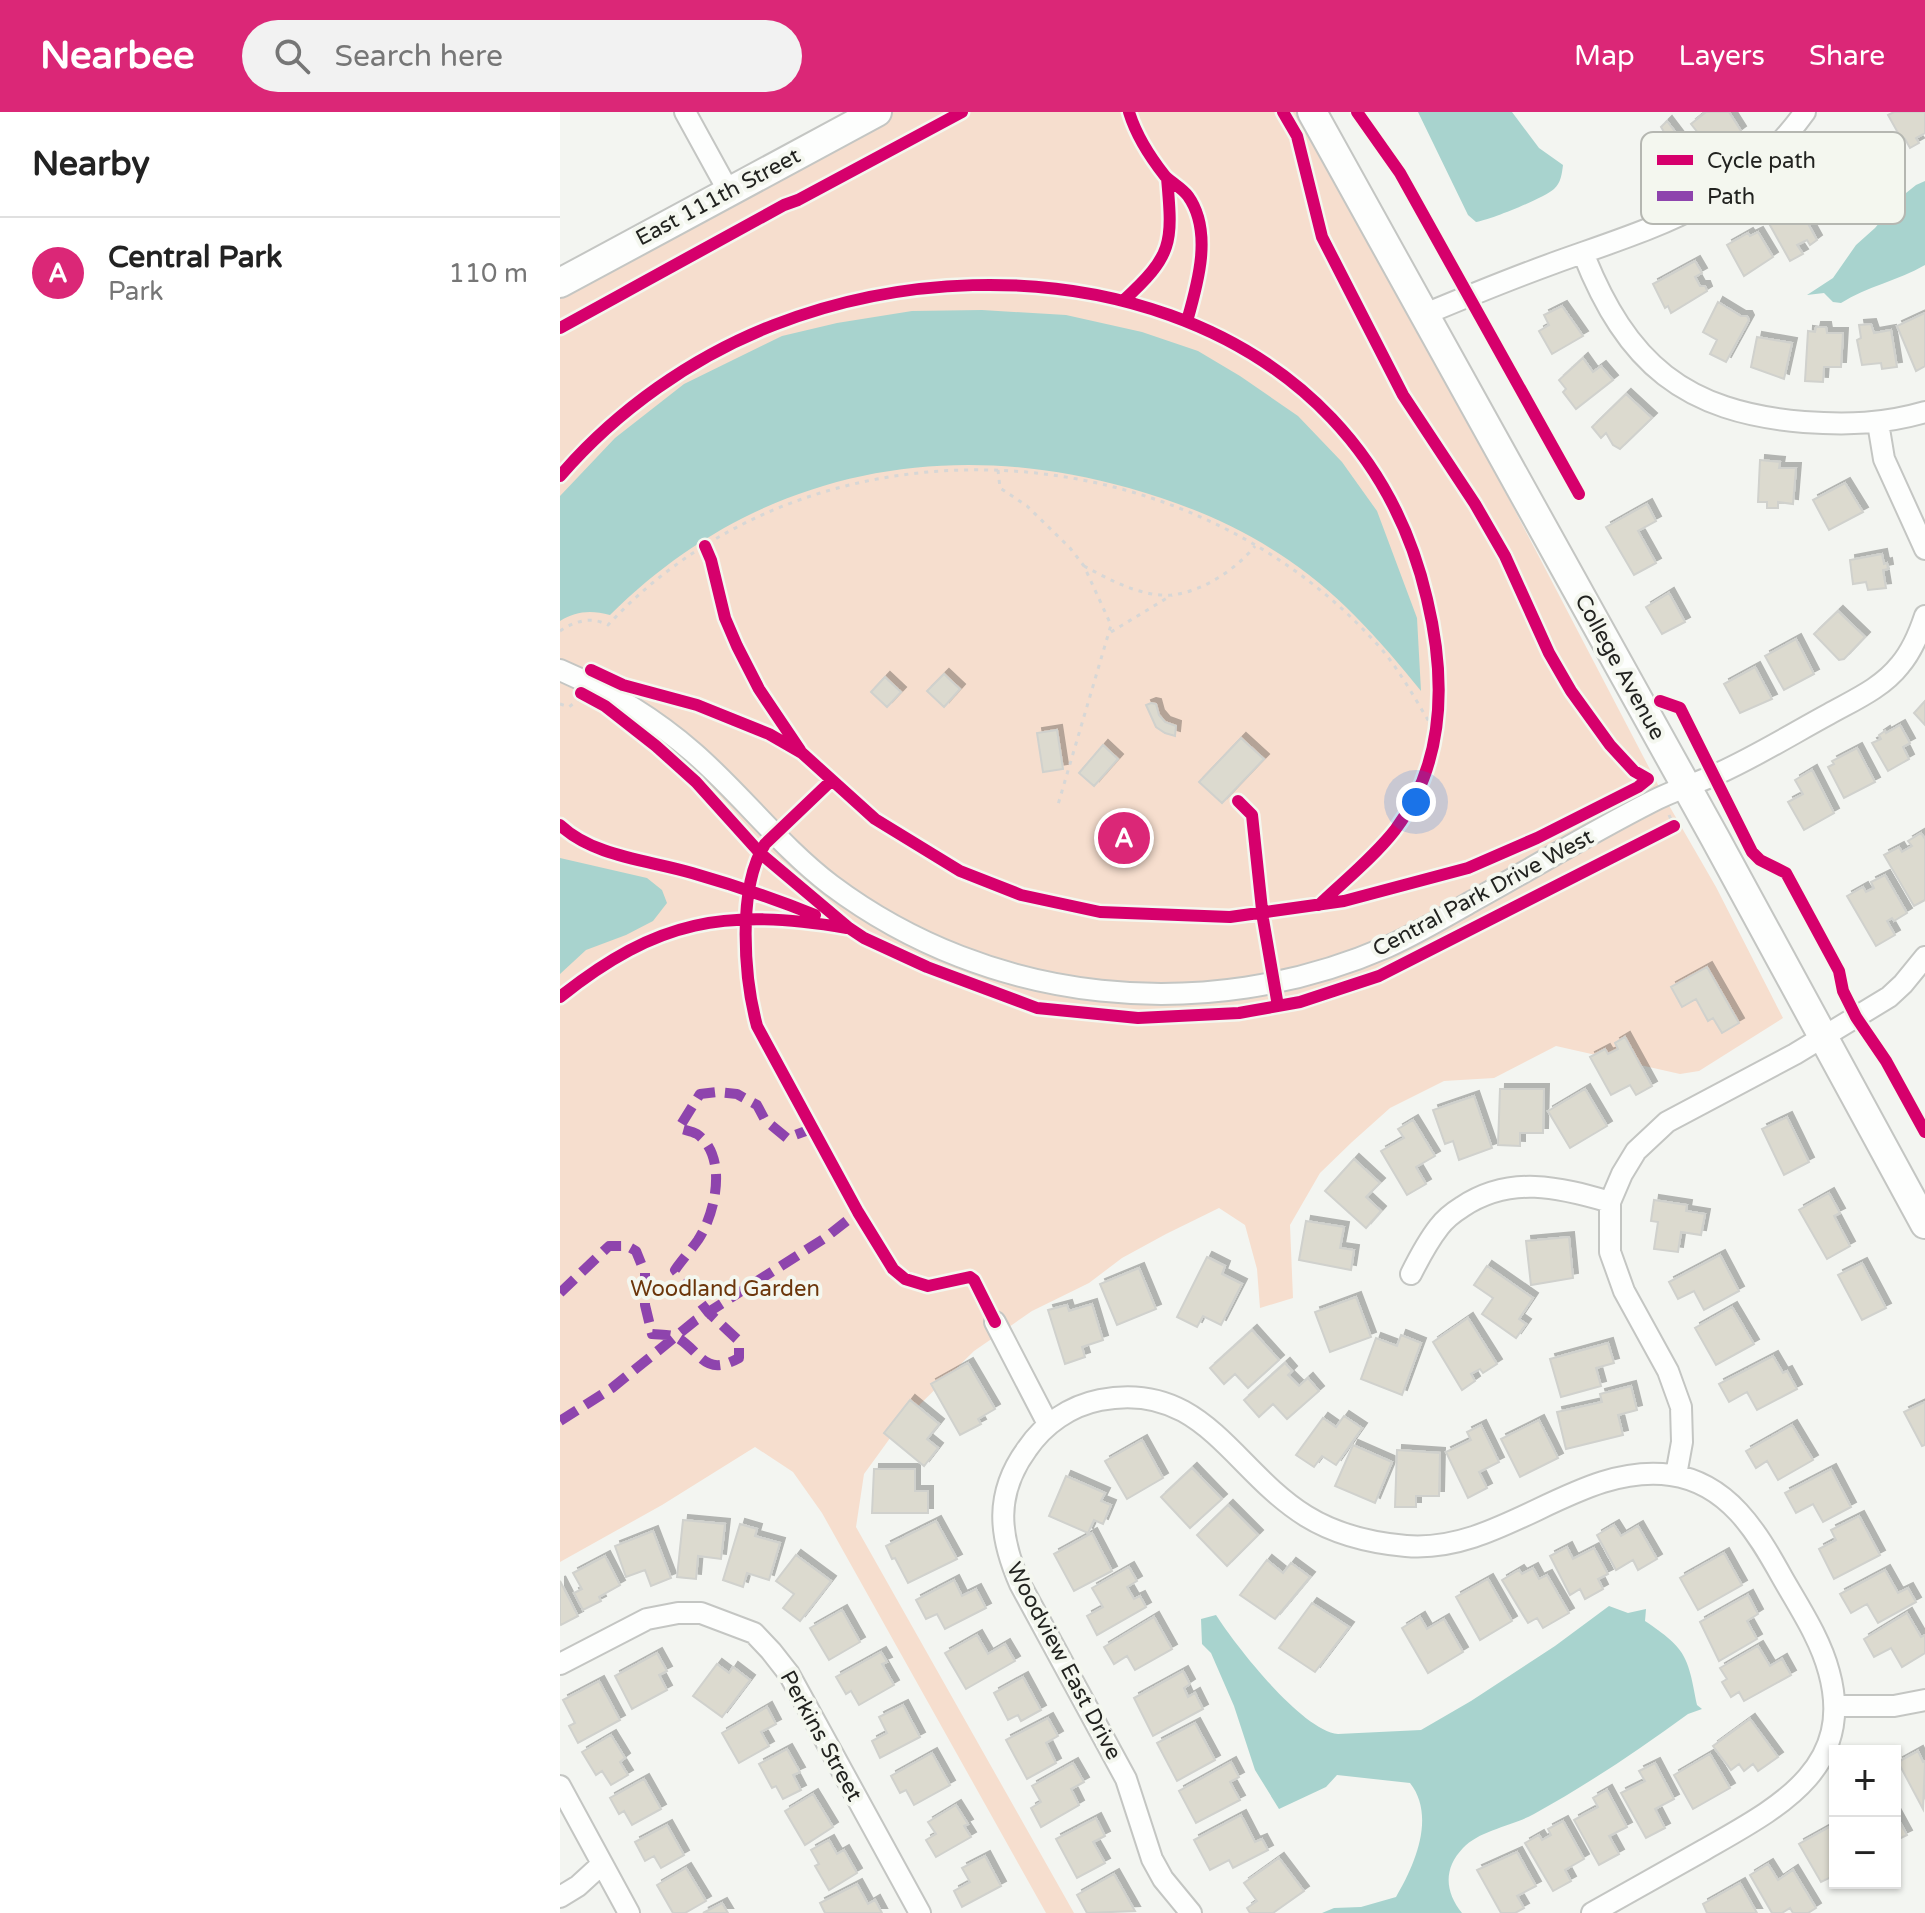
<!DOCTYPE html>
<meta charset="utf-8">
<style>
body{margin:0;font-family:"Varela Round",sans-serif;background:#f2f2f2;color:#222}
.controls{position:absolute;right:24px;bottom:24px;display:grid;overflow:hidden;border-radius:0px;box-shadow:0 2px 6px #0004}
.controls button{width:72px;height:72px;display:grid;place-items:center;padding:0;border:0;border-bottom:2px solid #e0e0e0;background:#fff;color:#222;font:40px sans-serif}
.you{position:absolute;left:856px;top:690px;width:28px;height:28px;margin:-20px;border:6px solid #fff;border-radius:50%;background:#1a73e8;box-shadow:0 0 0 12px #1a73e833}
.badge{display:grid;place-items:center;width:52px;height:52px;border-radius:50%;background:#db2777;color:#fff;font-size:26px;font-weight:700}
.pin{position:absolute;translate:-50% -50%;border:4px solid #fff;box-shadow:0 2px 8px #0006}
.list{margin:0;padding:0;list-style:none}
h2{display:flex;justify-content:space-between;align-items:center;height:104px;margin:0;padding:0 32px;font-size:34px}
h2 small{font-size:26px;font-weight:400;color:#767676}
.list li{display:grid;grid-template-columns:52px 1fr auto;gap:24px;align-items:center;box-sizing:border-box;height:112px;padding:0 32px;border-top:2px solid #e0e0e0}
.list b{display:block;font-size:30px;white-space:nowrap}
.list p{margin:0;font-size:26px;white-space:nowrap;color:#767676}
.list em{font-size:26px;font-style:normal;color:#767676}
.icon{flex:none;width:44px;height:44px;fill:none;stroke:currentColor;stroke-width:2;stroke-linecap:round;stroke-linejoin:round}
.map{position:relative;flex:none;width:1365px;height:1801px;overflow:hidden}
header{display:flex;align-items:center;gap:48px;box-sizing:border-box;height:112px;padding:0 40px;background:#db2777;color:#fff}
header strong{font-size:38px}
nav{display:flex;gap:44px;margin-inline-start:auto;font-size:28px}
.search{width:560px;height:72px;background:#f2f2f2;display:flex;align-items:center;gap:20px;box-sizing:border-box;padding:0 28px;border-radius:44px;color:#767676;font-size:30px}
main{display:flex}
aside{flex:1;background:#fff}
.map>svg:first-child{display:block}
</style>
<header>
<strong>Nearbee</strong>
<div class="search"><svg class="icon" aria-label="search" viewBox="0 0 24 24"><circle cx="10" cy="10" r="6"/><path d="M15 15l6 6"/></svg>Search here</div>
<nav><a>Map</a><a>Layers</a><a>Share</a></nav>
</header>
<main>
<aside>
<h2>Nearby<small></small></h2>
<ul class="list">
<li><span class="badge">A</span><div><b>Central Park</b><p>Park</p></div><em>110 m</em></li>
</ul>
</aside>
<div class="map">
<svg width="1365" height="1801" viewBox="0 0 1365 1801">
<defs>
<filter id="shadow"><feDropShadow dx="5" dy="-5" stdDeviation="0" flood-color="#0004"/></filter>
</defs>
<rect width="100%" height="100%" fill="#f3f5f1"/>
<path fill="#f6dece" d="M322,0H747L1107,690L1156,775L1223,906L1139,959L1120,962L996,934L934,966L884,969L830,996L792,1030L760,1061L730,1113L733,1186L700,1196L697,1157L685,1113L659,1096L606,1122L562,1146L529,1171L472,1199L414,1239L341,1311L304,1362L296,1415L514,1801H486L262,1401L233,1360L195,1335L102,1393L0,1450V176Z"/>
<path fill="#a8d3ce" d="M858,0H952L979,36L1003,53C1002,61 1001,71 994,77C984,86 930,108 916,110L908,103Z
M1365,69V153C1338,169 1307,174 1281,191L1273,190L1264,181L1247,183L1273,166L1296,133L1315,116L1341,85L1356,73Z
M422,198L506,203L582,220L638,239L680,264L738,304L782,350L817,399L857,506L861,579C819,527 775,477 718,441C672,411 622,391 569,376C378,322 192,362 50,503C31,498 16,499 0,509V384L55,326L124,272L222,224L277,211L352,199Z
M0,746L87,766L102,778L107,791L93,809L66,823L26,838L0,862Z
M1049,1494L1068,1501L1086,1497L1085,1509C1127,1537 1128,1545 1137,1593L1142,1597L1128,1602C1079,1638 1028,1672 974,1702C953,1714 920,1718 903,1736C883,1757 885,1780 902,1801H762L774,1796L801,1795L836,1785C855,1753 876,1704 850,1671L777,1663L766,1675L719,1697L695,1658L674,1594L651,1541L642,1532L641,1507L656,1503C676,1534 741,1618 778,1622L861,1618L911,1589L995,1534Z"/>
<path fill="#dcdacf" stroke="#d0d1cd" stroke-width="2" filter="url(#shadow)" d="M1146,0H1169L1181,19L1169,28L1168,26L1150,36L1131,12Z
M1334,0H1365V21L1356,26L1359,31L1350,36L1345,27L1342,28L1328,3Z
M1107,9L1135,46L1106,63L1085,35L1104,20L1101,15Z
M1235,88L1257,128L1250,133L1247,128L1237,133L1243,142L1230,149L1206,106Z
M1198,120L1213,145L1184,164L1167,133L1188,121L1190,124Z
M1135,149L1142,161L1135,165L1140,174H1145L1147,179L1111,201L1108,194L1105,196L1093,172Z
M1158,190L1181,204H1187L1189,208L1166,250L1150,242L1157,228L1143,220Z
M1002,194L1023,224L992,242L979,219L989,213L984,203Z
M1365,201V254L1356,259L1337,214Z
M1311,212L1314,221L1331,218L1337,255L1322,257L1321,251L1302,253L1297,228L1301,226L1299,213Z
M1256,215H1266L1267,221H1283L1281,255H1264L1263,270L1245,269L1248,219L1255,220Z
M1197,225L1232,231L1224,267L1191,255Z
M1023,246L1033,260L1041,254L1053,268L1016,297L1003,280L1006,277L999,268Z
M1066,282L1092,306L1060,337L1053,333L1046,321L1041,326L1032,315Z
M1200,348L1220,350L1219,356H1236L1233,392L1218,390V396H1207V390H1198Z
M1285,371L1303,400L1269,418L1253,388Z
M1087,392L1096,409L1078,419L1096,451L1074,463L1046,415Z
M1322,442L1324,452L1327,451L1328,457L1323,458L1326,476L1308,478L1306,470L1293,472L1290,448Z
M1109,481L1125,510L1102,522L1086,495Z
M1278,499L1305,525L1284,547L1279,548L1254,522Z
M1236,527L1254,562L1224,578L1205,544Z
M1195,555L1212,587L1180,601L1164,572Z
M384,562L400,577L384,595L367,579Z
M325,565L341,580L327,595L311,580Z
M1365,589V613L1354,601Z
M591,591L596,592L599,603L605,610L616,614L615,624L605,621L596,615L586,593Z
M1340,613L1350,631L1343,635L1349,647L1328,659L1312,631L1321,627L1319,623L1325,619L1326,621Z
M497,618L503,657L483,660L477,621Z
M681,626L704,647L662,691L639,670Z
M543,633L558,647L534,674L519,661Z
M1297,636L1315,670L1284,686L1268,655L1274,652L1272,649Z
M1252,658L1274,701L1244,718L1228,690L1243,682L1235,668Z
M1361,721L1365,727V788L1354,794L1324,743L1339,735L1342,740L1352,734L1348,729Z
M1325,763L1347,801L1334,809L1332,806L1327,809L1335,823L1316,834L1287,784L1303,775L1306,780L1314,776L1311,770Z
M1147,855L1179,911L1162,921L1153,906L1148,909L1136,887L1122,895L1111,875Z
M1065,925L1092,974L1076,983L1070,973L1051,983L1030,945L1045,937L1048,942L1058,937L1055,931Z
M940,977H984L983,1021H960V1034L938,1033Z
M1025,977L1047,1014L1010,1036L988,999Z
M914,984L932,1036L899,1048L893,1029L885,1032L873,998Z
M1227,1005L1249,1050L1224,1063L1202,1017Z
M853,1008L875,1044L856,1055L866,1072L847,1083L821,1039L844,1026L838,1017Z
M794,1047L820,1071L806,1085L821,1099L806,1116L765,1079Z
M1269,1081L1280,1101L1274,1104L1290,1134L1267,1147L1239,1098Z
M1094,1088L1127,1093L1126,1099L1145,1102L1141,1123L1121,1120L1118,1140L1094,1137L1098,1110L1091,1109Z
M746,1109L784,1115L780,1136L794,1138L791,1158L739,1148Z
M1009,1125L1013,1166L971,1173L966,1129Z
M1160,1143L1179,1179L1144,1198L1134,1179L1118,1187L1109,1170Z
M647,1145L665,1154L662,1162L682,1172L661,1213L643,1204L637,1215L617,1205Z
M1302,1151L1326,1196L1302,1208L1278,1163Z
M927,1154L973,1186L959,1207L966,1212L956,1226L922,1202L933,1186L914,1173Z
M579,1156L596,1197L557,1213L540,1172Z
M796,1185L811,1225L770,1240L755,1200Z
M532,1192L543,1228L522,1235L525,1245L505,1252L488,1198L507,1193L509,1199Z
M1172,1195L1194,1232L1156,1253L1135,1216Z
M908,1206L937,1252L923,1261L920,1257L911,1262L915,1269L902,1278L873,1230Z
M692,1218L719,1248L688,1276L675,1262L664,1272L650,1256Z
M841,1223L861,1231L842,1283L801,1267L816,1226L837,1234Z
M1048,1231L1054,1251L1036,1256L1041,1274L1001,1285L990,1247Z
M1213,1244L1223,1261L1227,1259L1237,1277L1197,1298L1187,1280L1169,1290L1159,1272Z
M408,1251L435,1297L418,1307L421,1312L400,1323L371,1272Z
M725,1251L732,1259L728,1263L739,1274L748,1266L759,1279L727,1307L713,1292L699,1305L684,1288Z
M1071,1274L1077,1298L1058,1303L1063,1323L1006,1337L997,1300L1042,1290L1040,1282Z
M350,1288L379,1312L367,1327L378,1336L364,1354L324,1321Z
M1365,1290V1333L1362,1334L1344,1300Z
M784,1304L802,1316L776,1353L762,1344L754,1355L736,1343L763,1306L776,1315Z
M979,1308L998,1346L960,1365L941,1327Z
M921,1313L939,1350L919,1360L927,1376L908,1386L886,1340L911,1328L907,1320Z
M1232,1313L1253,1348L1218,1368L1207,1349L1196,1356L1186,1339Z
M582,1328L603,1366L567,1387L545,1349Z
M793,1333L832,1350L815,1391L775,1374Z
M837,1338L880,1341L879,1384H856V1395H835Z
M632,1356L662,1387L630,1416L601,1385Z
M314,1357H355V1379H368V1401H312Z
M1271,1357L1291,1395L1263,1410L1253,1392L1236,1401L1225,1381Z
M506,1364L545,1381L541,1389L551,1393L543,1412L534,1408L528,1421L489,1404Z
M668,1393L698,1423L667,1454L637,1423Z
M1299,1404L1320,1443L1274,1467L1259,1437L1276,1428L1271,1418Z
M123,1408L165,1412L161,1447L138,1444L136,1467L117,1465Z
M376,1409L397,1447L348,1471L335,1446L332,1447L326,1434Z
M180,1412L197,1417L195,1424L220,1431L209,1468L187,1461L183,1475L163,1468Z
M1054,1413L1061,1424L1078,1414L1097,1447L1078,1458L1073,1448L1056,1458L1037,1423Z
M93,1419L111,1466L91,1474L85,1458L66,1465L55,1434Z
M532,1421L552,1459L514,1479L494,1442Z
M1007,1435L1013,1447L1034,1436L1048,1462L1038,1467L1043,1477L1025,1487L1020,1477L1010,1483L990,1444Z
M1164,1441L1182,1473L1138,1498L1120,1466Z
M236,1443L271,1469L240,1509L223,1496L234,1482L216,1469Z
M45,1444L60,1473L39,1485L41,1489L23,1498L14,1481L22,1477L13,1461Z
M707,1448L723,1461L731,1451L750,1465L715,1507L680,1483Z
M569,1455L577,1469L567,1475L574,1487L580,1484L586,1495L537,1523L527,1504L543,1495L532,1476Z
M973,1456L979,1467L987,1463L1009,1501L983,1516L977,1506L968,1511L942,1468L959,1458L962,1462Z
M1325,1458L1338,1481L1348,1476L1356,1490L1318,1511L1307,1492L1291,1501L1280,1482Z
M928,1467L952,1509L920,1528L896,1485Z
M394,1468L402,1484L416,1477L426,1496L385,1517L377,1502L366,1507L356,1488Z
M0,1469L18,1504L1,1513L0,1511Z
M1188,1483L1198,1502L1187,1509L1197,1527L1159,1549L1140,1510Z
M752,1491L789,1515L755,1560L719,1536Z
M282,1498L300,1530L269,1548L250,1516Z
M1347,1501L1361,1525L1365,1523V1541L1342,1555L1331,1536L1314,1545L1304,1527Z
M594,1505L612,1537L575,1558L567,1544L554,1552L544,1535Z
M860,1505L867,1517L884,1507L903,1540L868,1561L842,1516Z
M417,1523L428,1542L445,1532L455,1549L406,1577L385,1541Z
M1198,1534L1210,1554L1222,1547L1231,1563L1184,1589L1179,1580L1171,1585L1162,1570L1167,1567L1160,1556Z
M321,1540L327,1550L322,1552L334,1573L299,1593L291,1579L286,1582L276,1565Z
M97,1541L107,1559L99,1563L107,1578L72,1597L55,1564Z
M157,1552L169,1561L173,1555L190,1568L162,1605L133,1584Z
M623,1559L630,1572L624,1576L628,1585L635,1581L643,1597L593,1624L574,1586Z
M463,1565L481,1598L461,1609L458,1603L448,1608L434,1581Z
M39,1569L60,1608L18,1631L9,1614L15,1611L3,1588Z
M343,1593L360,1625L320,1646L312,1629L327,1621L319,1605Z
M207,1595L216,1612L201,1620L209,1634L179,1651L162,1621Z
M488,1606L498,1624L486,1631L496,1651L467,1667L446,1628Z
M1190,1607L1218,1645L1198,1659L1193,1652L1184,1659L1179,1652L1171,1658L1153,1634Z
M635,1611L655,1648L617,1669L597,1631Z
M51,1623L65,1646L60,1650L68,1663L51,1673L42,1659L36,1663L22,1640Z
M227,1637L240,1660L233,1663L241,1678L223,1687L216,1674L212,1676L199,1652Z
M1358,1639L1363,1650L1365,1649L1363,1697L1338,1650Z
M372,1641L390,1673L354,1693L346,1678L340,1681L331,1664Z
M1150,1642L1170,1676L1133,1697L1114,1663Z
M671,1650L679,1665L670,1670L680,1688L636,1711L619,1679Z
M513,1651L524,1670L511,1677L519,1693L481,1715L471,1696L481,1690L472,1674Z
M1095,1651L1114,1687L1095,1697L1105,1716L1086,1726L1061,1681L1085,1669L1079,1659Z
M84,1667L101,1697L72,1713L64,1699L59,1702L50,1686Z
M1047,1678L1067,1715L1049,1724L1059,1742L1039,1753L1014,1708L1038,1695L1033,1686Z
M253,1682L273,1715L245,1733L225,1699Z
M396,1693L408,1712L404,1714L411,1725L376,1745L366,1728L376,1722L368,1710Z
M1335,1701L1347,1723L1335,1729Z
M681,1703L695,1730L702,1727L708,1738L673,1756L669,1748L650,1758L634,1728Z
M536,1706L545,1724L533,1730L545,1751L517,1766L496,1727Z
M1003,1709L1024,1747L1005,1758L1011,1769L993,1779L965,1731L979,1723L982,1728L991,1723L988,1717Z
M1275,1712V1768L1273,1764L1261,1770L1239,1732Z
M107,1713L124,1743L101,1756L94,1744L85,1749L75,1730Z
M269,1728L277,1742L284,1738L297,1761L269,1778L255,1754L259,1752L251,1738Z
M957,1740L976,1774L957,1784L964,1796L955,1801H941L917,1758Z
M425,1744L441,1774L402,1795L394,1779L410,1770L402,1756Z
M719,1746L744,1779L713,1801H690L687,1796L697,1789L684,1771Z
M1208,1752L1218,1768L1233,1758L1256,1796L1248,1801H1233L1230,1796L1222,1801H1212L1190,1763Z
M126,1756L146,1789L125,1801H113L97,1773Z
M554,1762L575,1799L527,1801L517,1783Z
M1180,1771L1197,1801H1147L1143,1792Z
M297,1772L308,1792L315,1788L322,1801H265L260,1791Z
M162,1791L168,1801H143Z"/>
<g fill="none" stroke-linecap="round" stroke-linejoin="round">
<defs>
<path id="street" d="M125,0L169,80
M1023,141C1067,252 1124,300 1244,310C1287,313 1324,312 1365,300
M863,203C906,185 950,167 994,151C1097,114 1177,94 1245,0
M1318,311L1324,347L1365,437
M0,558C49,579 94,606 134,641C182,683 220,734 271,773C431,893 645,914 827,835C856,822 883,806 911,790C971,757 1030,721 1091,690C1112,679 1135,672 1157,662C1195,645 1232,622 1269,602C1294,588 1322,576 1340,553C1352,539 1359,522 1365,504
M851,1162C859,1146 868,1129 879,1115C885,1107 894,1100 902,1095C950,1063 999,1075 1050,1090
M435,1210L488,1312
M1116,1363L1122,1330L1121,1295L1108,1259L1064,1179L1050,1140V1090L1062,1062L1076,1039L1107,1010L1235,942L1329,885L1343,872L1365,845
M0,1552L87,1507L118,1501H141L194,1521L211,1539L229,1562L360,1801
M1275,1594H1334L1365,1588
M0,1674L69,1801
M0,1785L18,1774L42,1752
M631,1801L603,1767L592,1747L566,1667L460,1472C439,1424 434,1382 467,1337C484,1312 510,1294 540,1288C643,1268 672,1358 746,1404C775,1422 812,1431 846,1434C942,1442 1018,1350 1111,1363C1168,1371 1197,1420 1222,1465C1239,1495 1260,1526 1269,1560C1296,1658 1215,1697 1144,1738C1107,1759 1069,1780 1032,1801"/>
<path id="secondary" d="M752,0L1155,726L1365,1112
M0,171L317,0"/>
</defs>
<use href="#street" stroke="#c4c6c3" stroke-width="24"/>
<use href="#secondary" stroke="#c4c6c3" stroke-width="32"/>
<path stroke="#d7d7d6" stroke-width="3" stroke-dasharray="4 6" stroke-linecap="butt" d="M438,358L440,376L467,394L510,436L524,454L551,513L497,696
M524,454C550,468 581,485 611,483C643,480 676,457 695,434
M0,519C15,509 31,504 48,513C252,294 619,313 816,531C840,557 857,591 876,621
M551,520L612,483
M0,592L9,595L18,588
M1109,703L1114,714"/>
<use href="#street" stroke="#fdfefd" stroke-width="20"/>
<use href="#secondary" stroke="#fdfefd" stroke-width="28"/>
<path stroke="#8e44ad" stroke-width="10" stroke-dasharray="20 10" stroke-linecap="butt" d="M0,1181L49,1134H67L76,1139L85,1161V1193L92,1222C100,1223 111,1222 118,1226C143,1242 144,1265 179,1246V1229L148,1200L115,1158C122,1148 131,1138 138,1128C156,1101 168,1044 137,1022C132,1019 124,1018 119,1016L140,982L157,980L177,982L197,993L205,1008L227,1026L254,1016
M0,1309L52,1276L136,1208L265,1126L298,1100"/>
<defs>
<path id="cycleway" d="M569,0C576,23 590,45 605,64C612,71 622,76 628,84C653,119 638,171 627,209
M797,0L840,61L1019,382
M563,189C613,143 613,132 607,66
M0,216L224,93L238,88L402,0
M0,364C57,298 132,245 214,213C466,115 799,193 867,487C886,566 886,650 835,718C813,746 784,769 759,793
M145,434L151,448L165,506L177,534L199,577L240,638
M31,558L63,573L137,593L209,622L242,641L315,707L400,759L461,783L540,800L670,805L784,789L908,756L977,726L1078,675L1088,667L1074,659L1050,633L1011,579L989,541L945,444L915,392L843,283L762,125L737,24L723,0
M21,581L45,594L96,634L136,670L200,741L289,816L304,826L367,855L477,896L578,906L679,901L740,890L819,864L1114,714
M1100,589L1120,596L1192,740L1200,748L1226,761L1279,859L1283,879L1296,905L1326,949L1365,1020
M271,669L205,732C177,776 184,865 197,914L298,1100L333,1157L345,1167L368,1174L410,1165L414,1168L435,1210
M678,689L692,703L703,807L718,894
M0,713C34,745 89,748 132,761C174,773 215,787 255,803
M0,885C98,807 165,796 287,816"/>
</defs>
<use href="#cycleway" stroke="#f4f7ef" stroke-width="17"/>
<use href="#cycleway" stroke="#d6006c" stroke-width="12"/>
</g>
<g text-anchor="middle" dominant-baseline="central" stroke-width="8" stroke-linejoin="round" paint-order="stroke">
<g font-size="22" fill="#222320" stroke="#f4f7ef">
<text transform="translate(158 85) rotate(-28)">East 111th Street</text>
<text transform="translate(1060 555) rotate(61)">College Avenue</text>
<text transform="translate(923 781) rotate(-28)">Central Park Drive West</text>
<text transform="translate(504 1549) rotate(62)">Woodview East Drive</text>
<text transform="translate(261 1624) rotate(61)">Perkins Street</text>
</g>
<g font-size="22" fill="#6b350a" stroke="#f4f7ef">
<text x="165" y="1177">Woodland Garden</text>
</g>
</g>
<rect x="1081" y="20" width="264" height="92" rx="12" fill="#f4f7ef" stroke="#b5b7b1" stroke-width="2"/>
<rect x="1097" y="43" width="36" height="10" fill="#d6006c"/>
<rect x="1097" y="79" width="36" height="10" fill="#8e44ad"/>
<g font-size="22" fill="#222320">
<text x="1147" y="56">Cycle path</text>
<text x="1147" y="92">Path</text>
</g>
</svg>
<div class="controls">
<button>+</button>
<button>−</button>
</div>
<div class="you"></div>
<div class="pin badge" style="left:564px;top:726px">A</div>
</div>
</main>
